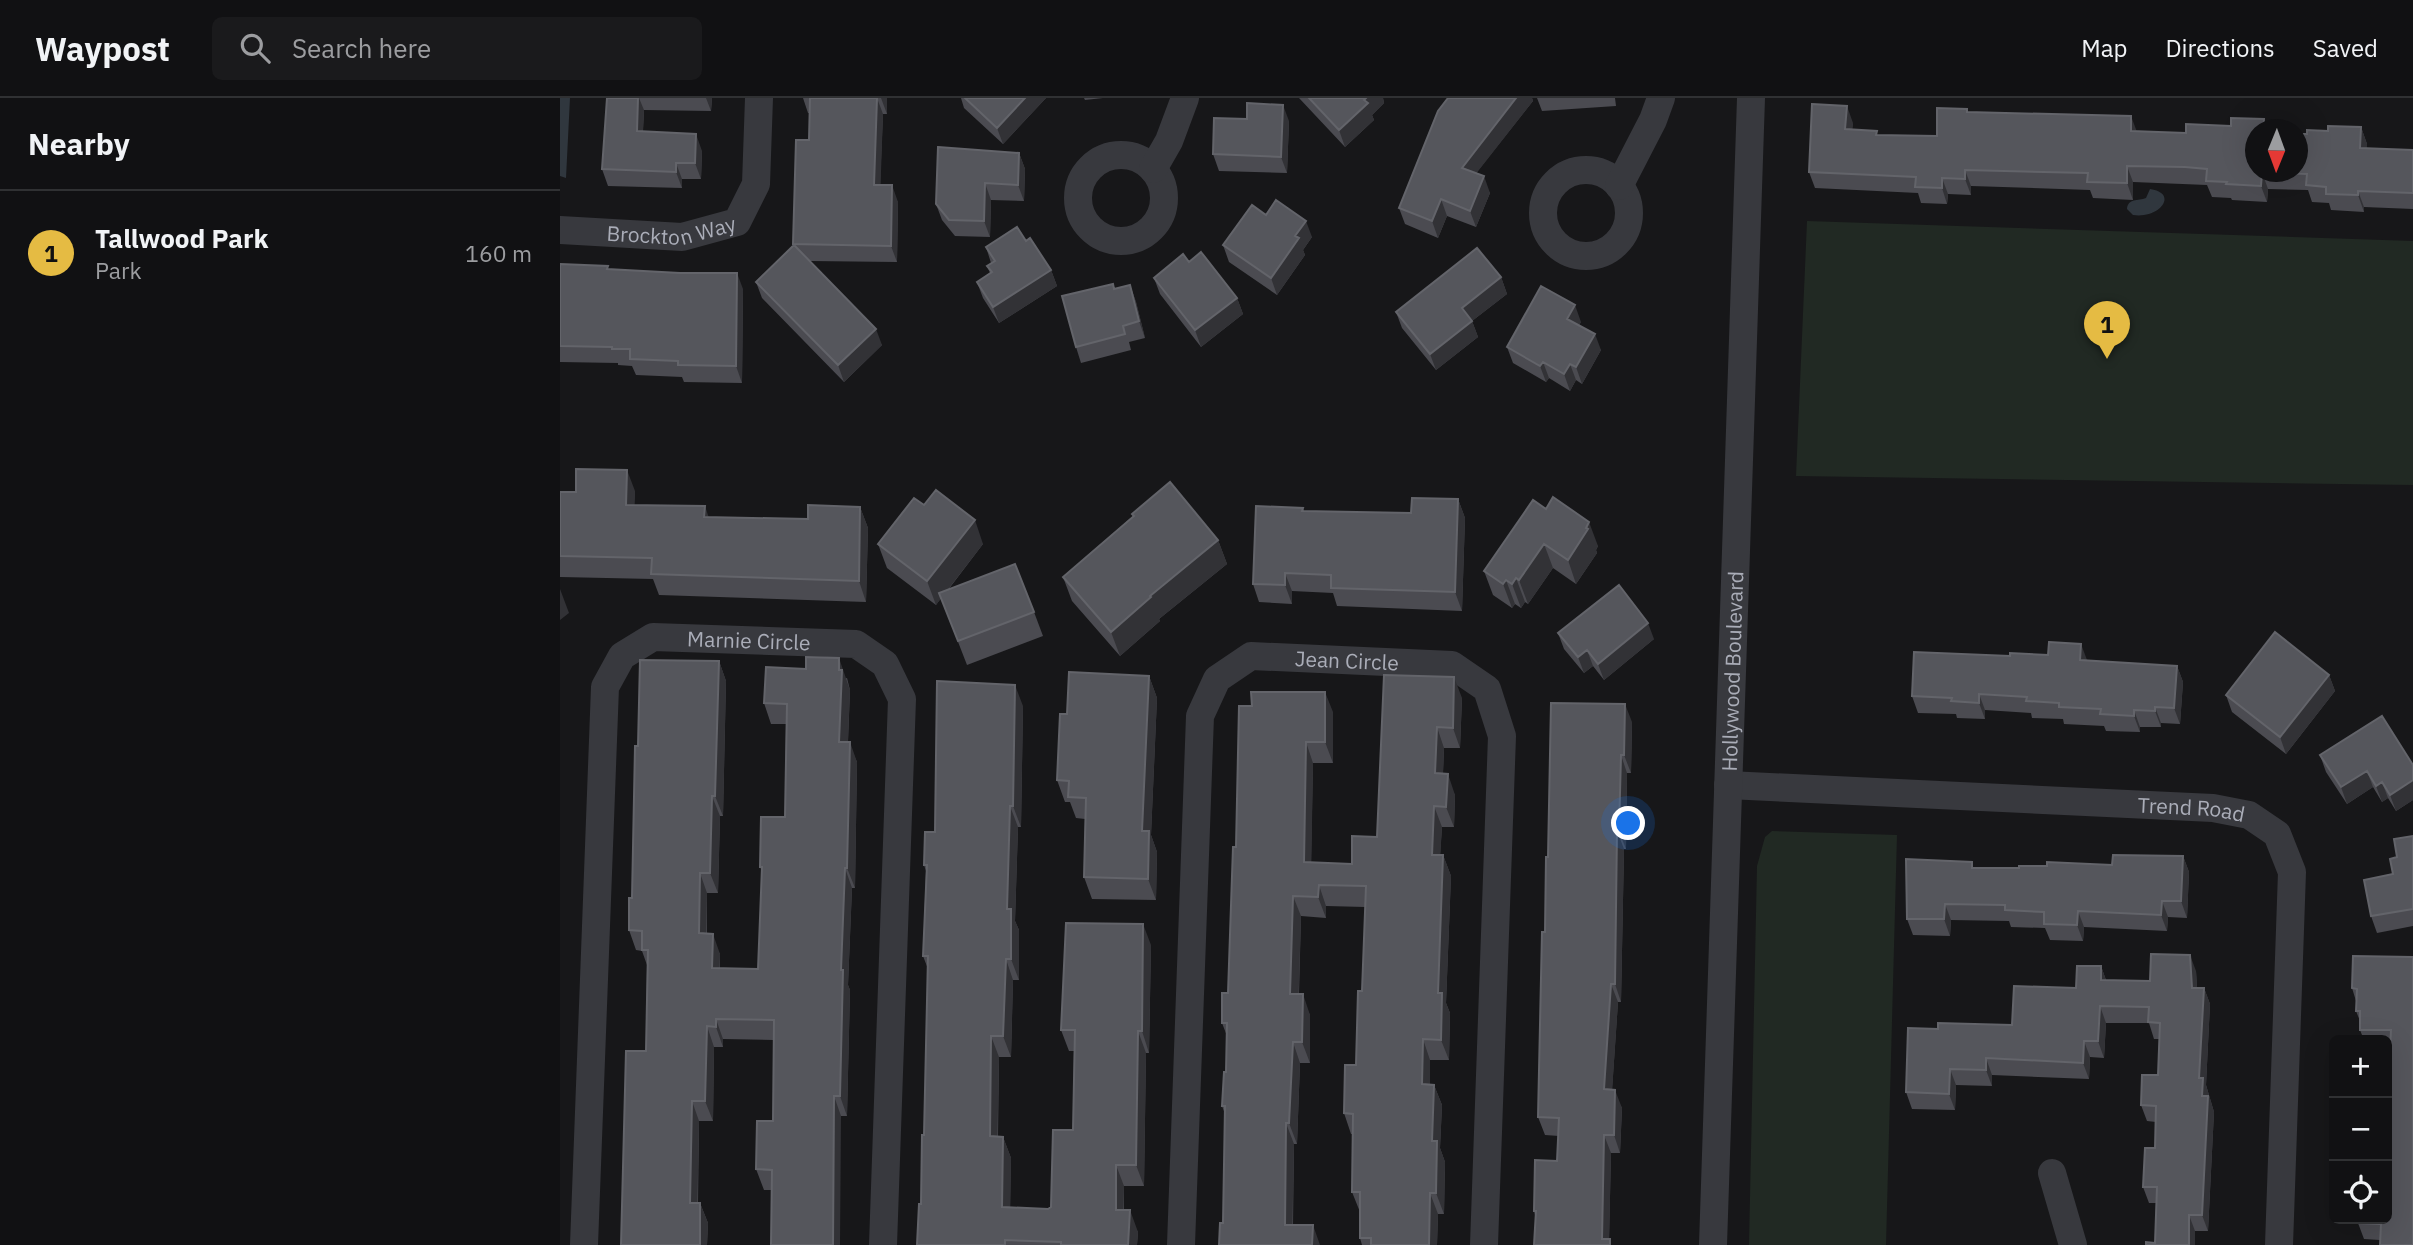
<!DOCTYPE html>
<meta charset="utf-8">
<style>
body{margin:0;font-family:"IBM Plex Sans",sans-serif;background:#1a1a1c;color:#f1f3f6}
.controls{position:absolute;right:21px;bottom:21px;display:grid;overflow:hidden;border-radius:10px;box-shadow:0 7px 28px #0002}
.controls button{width:63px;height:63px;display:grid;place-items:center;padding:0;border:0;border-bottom:2px solid #303133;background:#111113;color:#f1f3f6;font:35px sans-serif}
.compass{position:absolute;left:1685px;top:21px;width:63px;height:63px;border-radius:50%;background:#111113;box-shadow:0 7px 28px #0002;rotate:181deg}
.you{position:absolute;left:1069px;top:726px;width:24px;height:24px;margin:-18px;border:5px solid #fff;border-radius:50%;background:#1a73e8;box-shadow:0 0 0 10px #1a73e833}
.badge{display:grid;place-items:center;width:46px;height:46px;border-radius:50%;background:#e5bb43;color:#111;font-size:23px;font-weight:700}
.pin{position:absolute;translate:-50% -58px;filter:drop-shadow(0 2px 4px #0008)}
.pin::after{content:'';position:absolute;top:37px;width:24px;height:21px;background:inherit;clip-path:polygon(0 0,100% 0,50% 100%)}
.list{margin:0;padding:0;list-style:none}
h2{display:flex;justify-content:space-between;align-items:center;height:91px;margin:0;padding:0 28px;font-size:30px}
h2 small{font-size:23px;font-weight:400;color:#9c9da0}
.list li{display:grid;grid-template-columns:46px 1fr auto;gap:21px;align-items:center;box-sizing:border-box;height:126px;padding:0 28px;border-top:2px solid #303133}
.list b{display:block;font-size:26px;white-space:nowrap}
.list p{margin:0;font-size:23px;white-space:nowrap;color:#9c9da0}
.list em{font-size:23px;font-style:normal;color:#9c9da0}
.icon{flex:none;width:38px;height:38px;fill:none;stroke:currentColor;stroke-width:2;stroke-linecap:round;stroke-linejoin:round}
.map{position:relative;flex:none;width:1853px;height:1147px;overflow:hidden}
header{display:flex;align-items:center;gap:42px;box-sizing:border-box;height:98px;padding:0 35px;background:#111113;border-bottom:2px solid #303133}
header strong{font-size:33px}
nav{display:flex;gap:38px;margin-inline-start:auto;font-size:24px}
.search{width:490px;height:63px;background:#1a1a1c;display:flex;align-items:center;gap:18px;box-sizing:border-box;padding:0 24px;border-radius:10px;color:#9c9da0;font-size:26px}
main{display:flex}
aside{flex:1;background:#111113}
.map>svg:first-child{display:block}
</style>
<header>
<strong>Waypost</strong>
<div class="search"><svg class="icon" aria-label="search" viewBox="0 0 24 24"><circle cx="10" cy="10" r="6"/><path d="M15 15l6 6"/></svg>Search here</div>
<nav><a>Map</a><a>Directions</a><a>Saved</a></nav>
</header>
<main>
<aside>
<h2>Nearby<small></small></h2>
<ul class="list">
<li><span class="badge">1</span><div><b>Tallwood Park</b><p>Park</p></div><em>160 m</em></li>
</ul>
</aside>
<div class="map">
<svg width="1853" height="1147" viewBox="0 0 1853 1147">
<rect width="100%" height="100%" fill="#171719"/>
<path fill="#212923" d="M1247,123L1853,143V387L1236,378Z
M1212,733L1337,737L1326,1147H1189L1197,768L1205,739Z"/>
<path fill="#30373e" d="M0,0H10L6,80L0,78Z
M1590,91C1619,95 1600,121 1573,117L1567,111C1568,100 1578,103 1586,100Z"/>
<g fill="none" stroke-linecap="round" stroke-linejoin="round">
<g stroke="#38393e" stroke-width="28">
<circle cx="561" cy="100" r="43"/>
<path d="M593,71L609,43L625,0"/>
<circle cx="1026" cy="115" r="43"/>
<path d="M1059,88L1093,22L1101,0"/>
<path id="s1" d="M0,132L122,139L177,124L196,86L199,0"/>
<path id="s2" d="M1168,687L1653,710L1689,717L1717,736L1732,774L1719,1147"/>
<path d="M1492,1075L1513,1147"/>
<path id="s3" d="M24,1147L45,589L62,558L93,539L296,546L325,566L342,601L323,1147"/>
<path id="s4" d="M621,1147L640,618L657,581L691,558L892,567L927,591L942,638L924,1147"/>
<path id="s5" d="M1153,1147L1191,0"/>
</g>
</g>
<path fill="#4b4b51" d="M47,0H152L151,13L84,12L83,33L142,53L141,81H122V90L48,88L42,71Z
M243,0H327V16H323L320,87L338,104L337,164L250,163L322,247L284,284L202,200L196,184L233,148L249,42L250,15H248Z
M401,0H486L443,46L404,10Z
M524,0H543L525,2Z
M739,0H823L824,5L812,17L814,22L785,49Z
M888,0H972L973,3L916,75L930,95L916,129L887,118L878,140L845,126L839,110Z
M977,0H1055L1056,8L982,13Z
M1408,14L1577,33L1696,74L1747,36L1801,29L1807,46L1806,50L1853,52V111L1804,109V114L1771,112L1769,105L1752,104L1748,92L1708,91L1707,104L1672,102L1671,100L1652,99L1647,87L1573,84V102L1533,100L1530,92L1411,88V97L1388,96L1387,106L1361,105L1358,95L1255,90L1249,74L1293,25L1292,31L1318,37L1377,38Z
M687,21L729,23L727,75L659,73L653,56Z
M459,55L465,71L464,103L431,102L430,139L395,138L382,122L376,106Z
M706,117L752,139L743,152L745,157L717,197L669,164L663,147Z
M466,143L491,172L497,188L439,225L423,200L417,184L430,175L427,168L431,165L426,149Z
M629,164L677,200L683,216L641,249L600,196L594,180Z
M0,166L49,171L183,191L182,285L124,284L122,279L76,277L72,268L58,267V265L0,264Z
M941,179L947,196L912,223L918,239L876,272L842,230L836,214Z
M570,187L576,204L585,240L569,244L571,252L521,265L516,249L555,191Z
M1021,224L1019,227L1041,252L1022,286L1016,282L1010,293L989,280L986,284L953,265L947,249Z
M75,393L74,407L149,419L248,421L300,409L308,430L306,504L99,497L93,481L0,479V394Z
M898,401L905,420L902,513L777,508L773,495L732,493V506L699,504L693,486L743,410L744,413L851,415Z
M973,402L1038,448L1036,452L1037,455L1016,486L993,470L968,506L965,504L961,510L955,506L952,510L933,497L924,473Z
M364,407L423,446L388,492L474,514L483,538L407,567L381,500L376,507L327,470L318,446Z
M572,416L658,442L667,466L599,521L600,523L560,558L512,503L503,479L573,418Z
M998,535L1094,541L1044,582L1033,568L1024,575L1004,551Z
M159,563L166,583L163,718H160L158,795H147V835L160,856V870L198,871L202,773L200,769L225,719L226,626H211L204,605L287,580L290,592L288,644L297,664L295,790H292L288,887L290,892L287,1018H281L212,1092H204L196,1071L213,1023L214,942L163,941V949H154L153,1023H139L138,1105H140L148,1125L147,1147L86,953L87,867L82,853L76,852L69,832L72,800L78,648Z
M1617,568L1623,584L1620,626L1601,625V629H1580V634L1546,633L1544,628L1504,626L1503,621L1472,620L1471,615L1425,612V621L1397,620L1396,616L1358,615L1352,598Z
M824,577L902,600L900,650H884L883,676L895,697L894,729H882L880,757H883L891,778L886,905L890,915L889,962H870V986L874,987L882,1007L880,1050L885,1064L884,1116H878L877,1147H802L800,1140V1114L792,1094L793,1036H791L784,1015L796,967L802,893L805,809L766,808V820L741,818L739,896L750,917V965H740L737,1046H734L733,1127L663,1125L665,1016L662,1008L666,974L667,938L662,925L668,895L676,749L679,608L773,614V665H753L751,764L792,766L817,739Z
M1769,577L1775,593L1726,656L1672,614L1666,597Z
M589,578L597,600L591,737L597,754L596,802L532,801L524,779L525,721L516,720L510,704H505L497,682L507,616Z
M463,608L461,729H458L455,823L459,832V882H453L451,959H439L438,1038L443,1039L451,1060L450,1109L488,1111L491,1109L513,1032L514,953H509L501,932L591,847L589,955H586L584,1088H564V1112L578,1134L577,1147H357L361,1106L364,1037L368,871L363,858L366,773L364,767L375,734Z
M1072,624L1071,675H1067L1066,751H1064L1061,904H1058L1052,992L1062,1010L1060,1055H1051L1049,1141L975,1117L974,1113L997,1063L999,1038L985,1037L978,1019L988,759Z
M1760,657L1853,667V702L1836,713L1828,700L1822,704L1813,689L1787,706L1766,674Z
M1853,738V828L1817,835L1811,818L1833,776L1837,759Z
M1623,758L1629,774L1627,820L1608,819L1607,833L1524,829L1523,843L1490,842L1485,830L1451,829L1449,823L1391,822L1390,838L1353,837L1347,821L1414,770H1459L1487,768L1552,767Z
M1853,859L1820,1142L1804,1141L1798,1125L1829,977L1830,948H1827V942H1804L1800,932V923L1796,913V903L1792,890Z
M1541,868L1546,882L1590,883L1636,873L1637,890H1644L1650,906L1646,987L1654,1014L1648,1133H1635L1595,1145L1596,1105H1589L1583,1089L1595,1050L1596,1024L1587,1023L1581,1007L1598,977L1599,941H1594L1589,925H1546L1544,960L1530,959L1529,981L1432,977V988L1396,987L1395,1012L1352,1011L1346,994L1378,931L1452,927L1516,890Z"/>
<path fill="#323236" d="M78,0H79L84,12L82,49L77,33Z
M146,0H152L151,13Z
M317,0L323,16L320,103L314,87Z
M321,0H327V16Z
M465,0H486L443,46L437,30Z
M806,0H823L824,5L812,17L814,22L785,49L779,32Z
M956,0H972L973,3L908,86L902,70Z
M723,7L729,23L727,75L721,59Z
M1287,8L1293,25L1291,47L1285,31Z
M1571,18L1577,34L1571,33Z
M1704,21L1707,32H1703Z
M1801,29L1807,46L1806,66L1800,50Z
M136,36L142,53L141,81L135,65Z
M459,55L465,71L464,103L458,87Z
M116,65L122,81V90L116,74Z
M1567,68L1573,84V102L1567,85Z
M1405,72L1411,88V97L1405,81Z
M1702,74L1708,91L1707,104L1701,88Z
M924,78L930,95L916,129L910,113Z
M1382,80L1388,96L1387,106L1382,90Z
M425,85L431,102L430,139L424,123Z
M332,87L338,104L337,164L331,148Z
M1798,93L1804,109V114L1798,97Z
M881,101L887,118L878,140L872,123Z
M746,123L752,139L743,152L745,157L717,197L711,180L735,138Z
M491,172L497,188L439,225L433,209Z
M177,175L183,191L182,285L176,268Z
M941,179L947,196L912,223L918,239L876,272L870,256L902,210Z
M570,187L576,204L585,240L579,223Z
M677,200L683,216L641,249L635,232Z
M1015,207L1021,224L1013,237L1007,221Z
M316,231L322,247L284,284L278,267Z
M1035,236L1041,252L1022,286L1016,269Z
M983,264L989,280L986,284L980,268Z
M1010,266L1016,282L1010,293L1004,276Z
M67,372L75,393L74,428L66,407Z
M898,401L905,420L902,513L895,494Z
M145,408L152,429L144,419Z
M300,409L308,430L306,504L299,483Z
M415,422L423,446L376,507L367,483Z
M1029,424L1038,448L1036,452L1037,455L1016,486L1008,462Z
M658,442L667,466L599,521L600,523L560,558L551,534L590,498Z
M984,446L993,470L968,506L959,482Z
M725,475L732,493V506L725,487Z
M956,480L965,504L961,510L952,486Z
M946,482L955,506L952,510L943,486Z
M0,491L9,515L0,522Z
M1088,525L1094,541L1044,582L1038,566Z
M1521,546L1527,562L1526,579L1520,562Z
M1027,552L1033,568L1024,575L1018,559Z
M279,560L290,592L287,664L279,644Z
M159,563L166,583L163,718L155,698Z
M1617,568L1623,584L1620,626L1614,610Z
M1769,577L1775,593L1726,656L1720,639Z
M589,578L597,600L591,737L597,754L596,802L588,781L582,733Z
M894,579L902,600L900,650L893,630Z
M455,587L463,608L461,729L453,708Z
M765,594L773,614V665L765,644Z
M1419,596L1425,612V621L1419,605Z
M1065,606L1072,624L1071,675L1064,657Z
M1595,609L1601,625V629L1595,613Z
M1574,612L1580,629V634L1574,618Z
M877,629L884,650L882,696L875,675Z
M290,644L297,664L295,790L287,770Z
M746,644L753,665L751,785L744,764Z
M1061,657L1067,675L1066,751L1059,733Z
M1807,673L1813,689L1787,706L1781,689Z
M888,676L895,697L894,729L886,709Z
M1853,682V702L1836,713L1830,697Z
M1822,684L1828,700L1822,704L1816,688Z
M152,698L160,718L158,795L150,775Z
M450,708L458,729L455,823L459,832V882L451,861L447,811Z
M874,708L882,729L879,778L872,757Z
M1057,733L1064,751L1061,904L1055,886Z
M883,757L891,778L886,905L890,915L889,962L881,942L878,895Z
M1623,758L1629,774L1627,820L1621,803Z
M285,770L292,790L288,887L290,892L287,1018L280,998L281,872Z
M140,775L147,795L146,855L139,835Z
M759,787L766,808V820L758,799Z
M733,798L741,818L738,917L730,896Z
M1602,803L1608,819L1607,833L1601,817Z
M1385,806L1391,822L1390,838L1384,821Z
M1518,813L1524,829L1523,843L1517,827Z
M583,826L591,847L589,955L582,933Z
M153,836L160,856L159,890L152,870Z
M1630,857L1636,873L1638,906L1632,890Z
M446,861L453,882L451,959L443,938Z
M1541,868L1547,885L1541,882Z
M1051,886L1058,904L1051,1009L1044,991Z
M1644,890L1650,906L1646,987L1654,1014L1648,1133L1642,1117V998L1639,980Z
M743,896L750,917V965L742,944Z
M1540,908L1546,925L1544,960L1538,943Z
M156,921L163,941V949L156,929Z
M147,928L154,949L153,1023L145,1003Z
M578,933L586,955L584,1088L576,1067Z
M431,938L439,959L437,1060L430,1038Z
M863,941L870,962V1007L862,986Z
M1524,943L1530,959L1529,981L1523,965Z
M733,944L740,965L737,1046L729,1025Z
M1426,960L1432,977V988L1426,972Z
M1390,971L1396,987L1395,1012L1389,996Z
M874,987L882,1007L880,1050L885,1064L884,1116L876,1095L872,1043Z
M1055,992L1062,1010L1060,1055L1054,1037Z
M274,998L281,1018L280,1147H273Z
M132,1003L139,1023L137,1125L130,1105Z
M726,1025L734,1046L732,1147L725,1127Z
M1044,1037L1051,1055L1049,1147L1042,1141Z
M443,1039L451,1060L450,1130L442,1109Z
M556,1067L564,1088L563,1133L556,1112Z
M870,1095L878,1116L877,1147H869Z
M140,1105L148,1125L147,1147H140Z
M570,1112L578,1134L577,1147H568Z
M1629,1117L1635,1133V1147H1629Z
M753,1127L760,1147H752Z"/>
<path fill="#55565c" stroke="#63646a" stroke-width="2" d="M47,0H78L77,33L136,36L135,65H116V74L42,71Z
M250,0H317L314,87H332L331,148L233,146L236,42H249Z
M405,0H465L437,30Z
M749,0H806L804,2L808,5L779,32Z
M888,0H956L902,70L924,78L910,113L881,101L872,123L839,110L878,13Z
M687,5L723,7L721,59L653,56L654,20L687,21Z
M1252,6L1287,8L1285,31L1317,33L1316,37L1377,38V10L1407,11V14L1571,18V33L1626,35V26L1671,28V20L1704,21L1703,32H1696V74H1738V36H1747V32L1768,33V28L1801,29L1800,50L1853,52V95L1798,93V97L1766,96V89L1746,87L1747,76L1702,74L1701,88L1666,86L1667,84L1646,83L1647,71L1625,69L1567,68V85L1527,84L1528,75L1405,72V81L1382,80V90L1355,89L1356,79L1249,74Z
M378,49L459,55L458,87L425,85L424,123L389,122L376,106Z
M716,102L746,123L735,138L739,140L711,180L663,147L692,107L706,117Z
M457,129L466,143L470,140L491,172L433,209L417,184L432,174L427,168L435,163L426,149Z
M234,147L316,231L278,267L196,184Z
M917,150L941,179L902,210L912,223L870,256L836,214Z
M641,154L677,200L635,232L594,180L623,156L629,164Z
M0,166L48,168L47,171L120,175H177L176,268L118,267V263L70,261V251H52V249L0,248Z
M553,186L554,191L570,187L579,223L563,228L565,236L516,249L502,198Z
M981,188L1015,207L1007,221L1035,236L1016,269L1010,266L1004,276L983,264L980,268L947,249Z
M16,371L67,372L66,407L145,408L144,419L248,421V407L300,409L299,483L91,476L92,460L0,458V394H16Z
M610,384L658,442L590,498L591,499L551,534L503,479L574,418L572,416Z
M376,392L415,422L367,483L318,446L354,400L364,407Z
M993,399L1029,424L1026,430L1028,431L1008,462L984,446L959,482L956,480L952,486L946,482L943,486L924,473L973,402L986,411Z
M852,400L898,401L895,494L771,490V477L725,475V487L693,486L696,408L743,410L742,413L851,415Z
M455,466L474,514L398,543L379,495Z
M1059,487L1088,525L1038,566L1027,552L1018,559L998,535Z
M1715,534L1769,577L1720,639L1666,597Z
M1489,544L1521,546L1520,562L1617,568L1614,610L1595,609V613L1574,612V618L1540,616L1541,611L1499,609V605L1466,603L1467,599L1419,596V605L1391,603L1392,600L1352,598L1354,554L1450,558V555L1488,557Z
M246,559L279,560V572H282L279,644H290L287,770H285L281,872H283L280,998H274L273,1147H211L212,1072L196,1071L197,1023H213L214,922L156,921V929L147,928L145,1003H132L130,1105H140V1147H61L66,953H86L88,852H82V833L69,832V800H72L75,648H78L80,562L159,563L155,698H152L150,775H140L139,835L153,836L152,870L198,871L202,769H200L201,719H225L227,606L204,605L206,569L246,571Z
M509,574L589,578L582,733H589L588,781L524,779L526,700L508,699L509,683L497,682L500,616H507Z
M824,577L894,579L893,630L877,629L875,675L888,676L886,709L874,708L872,757H883L878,895H882L881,942L863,941L862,986L874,987L872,1043H877L876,1095H870L869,1147H811V1140H800V1094H792L793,1016L784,1015L785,967H796L798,893H802L806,788L759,787L758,799L733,798L730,896H743L742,944H733L729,1025H726L725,1127H753L752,1147H659L660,1125H663L665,1008H662L664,974H666L667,925H662V895H668L673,749H676L679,608H692L691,594H765V644H746L744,764L792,766V738L817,739Z
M377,583L455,587L453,708H450L447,811H451V861H446L443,938H431L430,1038L443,1039L442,1109L488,1111L491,1109L493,1032H513L515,932H501L506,825L583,826L582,933H578L576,1067H556V1112H570L568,1147H501V1144L445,1142V1147H357L359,1106H361L362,1037H364L368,858H363L367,767H364L365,734H375Z
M991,605L1065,606L1064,657H1061L1059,733H1057L1055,886H1051L1044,991L1055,992L1054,1037H1044L1042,1141H1050V1147H974L976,1113H974L975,1062L997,1063L999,1020L978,1019L982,834H985L986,759H988Z
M1822,618L1853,667V682L1830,697L1822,684L1816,688L1807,673L1781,689L1760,657Z
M1853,738V811L1811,818L1804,782L1833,776L1830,761L1837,759L1834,741Z
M1553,757L1623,758L1621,803H1602L1601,817L1518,813L1517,827L1484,826V814L1445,812V807L1385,806L1384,821H1347L1346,761L1412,764V770H1459V768H1487V764L1552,767Z
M1591,856L1630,857L1632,890H1644L1639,980H1643L1642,998H1648L1642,1117H1629V1147H1586V1144L1595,1145L1597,1089H1583L1585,1050H1595L1596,1008L1581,1007L1582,977H1598L1600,925L1588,924L1589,909L1540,908L1538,943H1524L1523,965L1426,960V972L1390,971L1389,996L1346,994L1348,930L1378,931V925L1452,927L1454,888L1516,890L1517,868H1541V882L1590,883Z
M1793,858L1853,859V1147H1820L1821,1126L1798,1125V1121H1827V977H1829L1831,932H1800V913H1796L1797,891L1792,890Z"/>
<g text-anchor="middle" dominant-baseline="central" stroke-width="6" stroke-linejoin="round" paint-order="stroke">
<g font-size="21" fill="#aaadb8" stroke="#121214">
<text stroke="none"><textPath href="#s1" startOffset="112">Brockton Way</textPath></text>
<text stroke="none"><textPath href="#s3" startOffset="726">Marnie Circle</textPath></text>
<text stroke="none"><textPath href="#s4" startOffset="707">Jean Circle</textPath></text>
<text stroke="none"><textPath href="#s5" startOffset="574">Hollywood Boulevard</textPath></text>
<text stroke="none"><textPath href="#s2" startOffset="464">Trend Road</textPath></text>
</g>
</g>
</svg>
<div class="controls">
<button>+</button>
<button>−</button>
<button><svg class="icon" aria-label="locate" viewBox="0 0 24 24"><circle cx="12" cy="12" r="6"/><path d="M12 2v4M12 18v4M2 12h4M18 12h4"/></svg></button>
</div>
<svg class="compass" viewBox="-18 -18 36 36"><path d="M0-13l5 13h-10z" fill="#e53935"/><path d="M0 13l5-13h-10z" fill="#9c9da0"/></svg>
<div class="you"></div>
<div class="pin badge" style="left:1547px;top:261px">1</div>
</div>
</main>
